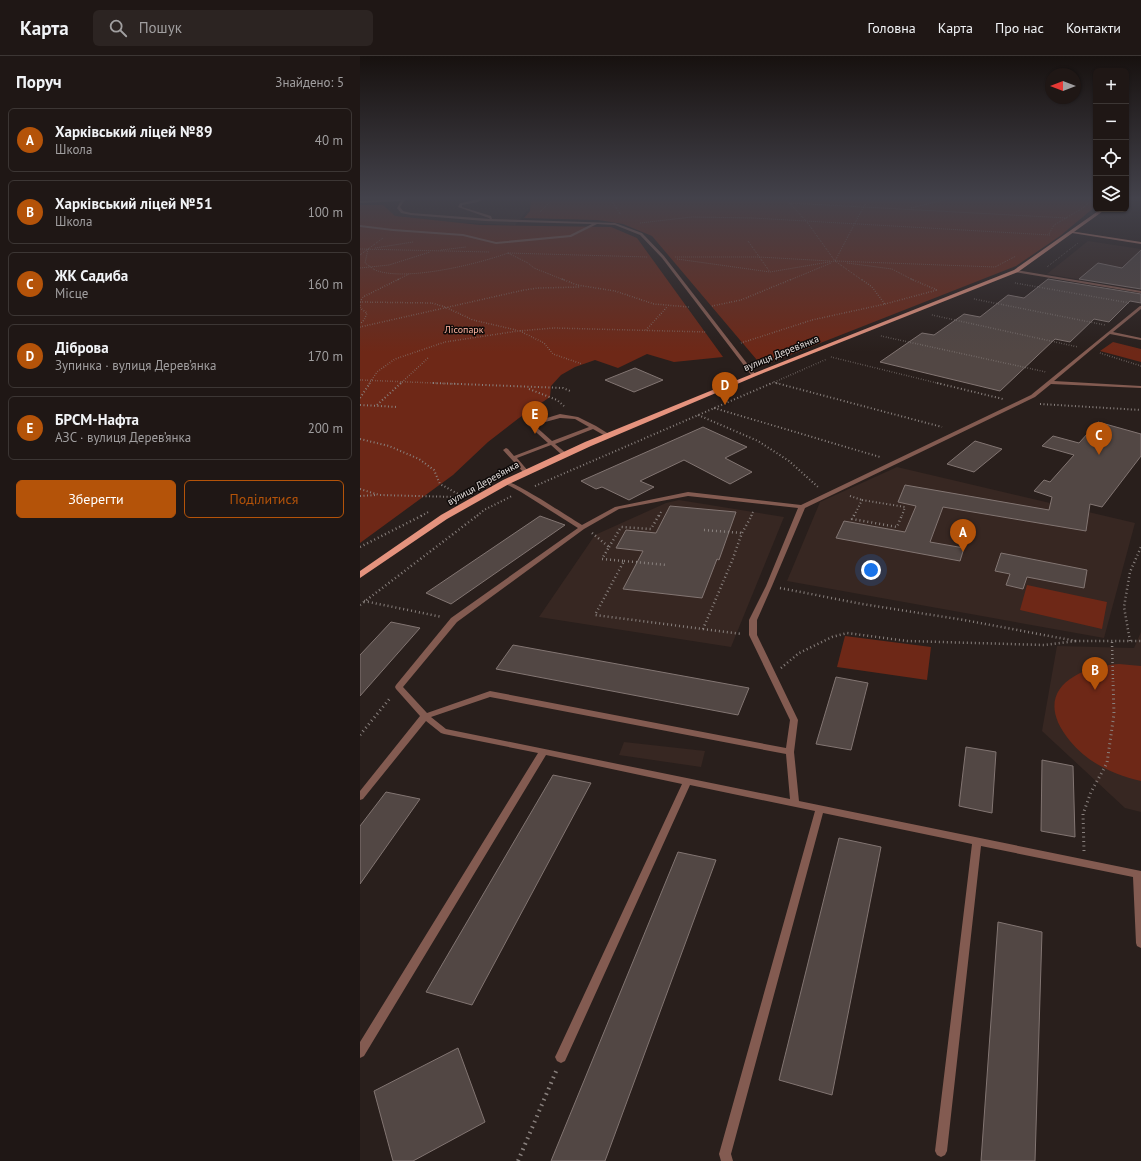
<!DOCTYPE html>
<html lang="uk">
<meta charset="utf-8">
<style>
body{margin:0;font-family:"PT Sans",sans-serif;background:#2c2422;color:#f1f3f6}
.controls{position:absolute;right:12px;top:12px;display:grid;overflow:hidden;border-radius:6px;box-shadow:0 1px 3px #0004}
.controls button{width:36px;height:36px;display:grid;place-items:center;padding:0;border:0;border-bottom:1px solid #3c3634;background:#1f1715;color:#f1f3f6;font:20px sans-serif}
.compass{position:absolute;left:685px;top:12px;width:36px;height:36px;border-radius:50%;background:#1f1715;box-shadow:0 1px 3px #0004;rotate:270deg}
.you{position:absolute;left:511px;top:514px;width:14px;height:14px;margin:-10px;border:3px solid #fff;border-radius:50%;background:#1a73e8;box-shadow:0 0 0 6px #1a73e833}
.badge{display:grid;place-items:center;width:26px;height:26px;border-radius:50%;background:#b45309;color:#fff;font-size:13px;font-weight:700}
.pin{position:absolute;translate:-50% -33px;filter:drop-shadow(0 1px 2px #0008)}
.pin::after{content:'';position:absolute;top:21px;width:14px;height:12px;background:inherit;clip-path:polygon(0 0,100% 0,50% 100%)}
.list{margin:0;padding:0;list-style:none}
h2{display:flex;justify-content:space-between;align-items:center;height:52px;margin:0;padding:0 16px;font-size:17px}
h2 small{font-size:13px;font-weight:400;color:#a19fa0}
.list li{display:grid;grid-template-columns:26px 1fr auto;gap:12px;align-items:center;box-sizing:border-box;height:64px;margin:0 8px 8px;padding:0 8px;border:1px solid #3c3634;border-radius:6px}
.list b{display:block;font-size:15px;white-space:nowrap}
.list p{margin:0;font-size:13px;white-space:nowrap;color:#a19fa0}
.list em{font-size:13px;font-style:normal;color:#a19fa0}
.actions{display:flex;gap:8px;padding:12px 16px}
.actions a{flex:1;padding:9px 0;border:1px solid #b45309;border-radius:6px;text-align:center;font-size:14px;color:#b45309}
.actions .main{background:#b45309;color:#fff}
.icon{flex:none;width:22px;height:22px;fill:none;stroke:currentColor;stroke-width:2;stroke-linecap:round;stroke-linejoin:round}
.map{position:relative;flex:none;width:781px;height:1105px;overflow:hidden}
header{display:flex;align-items:center;gap:24px;box-sizing:border-box;height:56px;padding:0 20px;background:#1f1715;border-bottom:1px solid #3c3634}
header strong{font-size:19px}
nav{display:flex;gap:22px;margin-inline-start:auto;font-size:14px}
.search{width:280px;height:36px;background:#2c2422;display:flex;align-items:center;gap:10px;box-sizing:border-box;padding:0 14px;border-radius:6px;color:#a19fa0;font-size:15px}
main{display:flex}
aside{flex:1;background:#1f1715}
.map>svg:first-child{display:block}
</style>
<header>
<strong>Карта</strong>
<div class="search"><svg class="icon" aria-label="search" viewBox="0 0 24 24"><circle cx="10" cy="10" r="6"/><path d="M15 15l6 6"/></svg>Пошук</div>
<nav><a>Головна</a><a>Карта</a><a>Про нас</a><a>Контакти</a></nav>
</header>
<main>
<aside>
<h2>Поруч<small>Знайдено: 5</small></h2>
<ul class="list">
<li><span class="badge">A</span><div><b>Харківський ліцей №89</b><p>Школа</p></div><em>40 m</em></li>
<li><span class="badge">B</span><div><b>Харківський ліцей №51</b><p>Школа</p></div><em>100 m</em></li>
<li><span class="badge">C</span><div><b>ЖК Садиба</b><p>Місце</p></div><em>160 m</em></li>
<li><span class="badge">D</span><div><b>Діброва</b><p>Зупинка · вулиця Дерев’янка</p></div><em>170 m</em></li>
<li><span class="badge">E</span><div><b>БРСМ-Нафта</b><p>АЗС · вулиця Дерев’янка</p></div><em>200 m</em></li>
</ul>
<div class="actions"><a class="main">Зберегти</a><a>Поділитися</a></div>
</aside>
<div class="map">
<svg width="781" height="1105" viewBox="0 0 781 1105">
<rect width="100%" height="100%" fill="#291f1c"/>
<path fill="#372722" d="M0,141H179L155,169L0,163Z
M728,185L781,193V234L687,218Z
M537,411L775,467L744,582L427,525L460,446Z
M319,444L424,461L371,591L179,561L235,479L306,447Z
M781,576V756L765,752L682,675L697,590L774,592Z
M264,686L345,695L341,711L259,699Z"/>
<path fill="#6e2817" d="M171,141H736V150L700,180L656,210L402,310L292,180L263,168L238,164L164,162L170,155Z
M0,149H23L35,160L120,169L251,171L277,182L363,301L314,306L287,298L258,312L235,304L215,311L201,319L191,330L190,341L159,362L128,386L93,419L0,487Z
M753,286L781,293V306L740,295Z
M667,529L747,546L742,573L660,554Z
M485,580L571,591L567,624L477,611Z
M759,608L781,610V725C754,719 728,707 710,685C671,638 712,611 759,608Z"/>
<path fill="#524744" stroke="#827572" d="M781,194V233L719,223L738,207L762,212Z
M688,223L781,238V247L770,245L749,266L734,263L710,286L695,283L640,335L520,306L562,277L574,279L604,258L620,261L648,239L664,242Z
M275,312L303,324L274,336L245,324Z
M738,366L781,378V400L742,451L730,448L726,475L583,451L570,486L604,492L600,505L476,482L484,465L545,476L556,450L538,446L545,429L689,454L692,441L674,435L684,424L690,426L714,399L682,390L693,380L719,387Z
M343,371L387,391L365,402L392,416L370,428L324,404L280,425L294,431L269,444L242,431L236,433L221,425Z
M615,385L642,393L614,416L587,408Z
M310,450L376,456L359,504L357,503L342,542L263,533L283,495L256,492L266,474L296,477Z
M180,460L205,469L91,548L66,537Z
M641,497L727,514L724,532L667,521L663,533L646,529L650,518L635,515Z
M31,566L60,572L0,640V599Z
M153,589L389,632L378,659L136,613Z
M476,621L508,627L491,694L456,688Z
M606,691L636,696L632,757L599,750Z
M682,704L713,710L715,781L681,775Z
M193,719L231,727L112,949L66,936Z
M26,736L60,743L0,828V770Z
M479,782L521,791L472,1039L419,1024Z
M318,796L356,804L245,1105H191Z
M638,866L682,876L675,1105H621Z
M98,992L125,1066L53,1105H33L14,1035Z"/>
<g fill="none" stroke-linecap="round" stroke-linejoin="round">
<path stroke="#89817e" stroke-width="1" stroke-dasharray="0.5 1.5" stroke-linecap="butt" d="M249,141L261,159
M424,141L447,166L475,205L502,224
M766,144L770,141
M429,147L707,162
M551,152L596,141
M180,156L195,141
M280,167L332,161L393,162L690,179
M689,178L694,169L723,152L735,141
M388,185L410,216
M15,192L53,186
M0,193L129,196
M8,193L5,207C8,209 12,212 15,214C45,226 118,208 148,197
M81,194L106,191
M148,197L288,201
M148,197L168,207L174,212L204,224
M0,199L23,182
M315,201H399L470,205
M317,203L410,216L475,205L635,211
M475,205L504,150L512,141
M487,207L532,213L553,224
M635,211L656,200
M687,211L718,187
M0,212L29,209L70,196
M37,224L49,218
M430,224L471,207"/>
<path stroke="#89817e" stroke-width="1.5" stroke-dasharray="0.5 2" stroke-linecap="butt" d="M202,223L217,229L255,235L294,248L329,251
M551,223L577,234
M655,227L770,247
M614,243L745,269
M0,246L72,247L85,251L113,264L156,274
M0,246L3,241L39,223
M525,248L577,234
M0,249V252L7,257L4,264L0,268
M352,250L381,244L432,223
M572,259L718,291
M0,271L164,234L178,232L220,231
M286,274L307,251
M160,275L184,287L193,298L222,308
M521,280L686,316
M381,287L452,264L525,248L512,231L501,223
M740,297L781,310
M471,301L581,328
M0,324L98,328
M413,326L420,328
M9,328L17,316L35,303L85,286L158,275L194,272L347,276
M40,328L68,302
M410,328L467,303"/>
<path stroke="#89817e" stroke-width="2" stroke-dasharray="1 2.5" stroke-linecap="butt" d="M73,327L203,332L210,335
M416,327L582,371
M577,327L643,343
M169,333L197,344L204,350
M0,342L10,327
M680,348L781,354
M0,349L38,351
M17,349L41,327
M354,352L520,401
M338,359L398,385L429,405L458,431
M0,383L29,390L59,403L74,414L80,428L100,439
M175,430L412,327
M0,433L19,439L95,441
M0,440L17,439
M490,440L502,444
M502,444L545,451L542,460
M61,460L70,455
M117,460L124,454L152,440
M299,460L302,454
M391,460L393,456
M494,460L502,444"/>
<path stroke="#89817e" stroke-width="2.5" stroke-dasharray="1 3" stroke-linecap="butt" d="M494,459L492,463L537,471L542,459
M344,474L382,477
M232,477L249,491L242,503L264,505L235,559L343,573L372,505L382,477L392,459
M0,491L63,459
M249,491L261,471L291,473L299,459
M264,505L307,509
M420,532L502,548L604,564L716,585H781
M4,545L82,561
M0,549L118,459
M343,573L382,578
M770,585L764,551L770,516L781,491
M752,586L753,626
M421,612L439,597L472,581L487,577L547,585L684,589L716,585"/>
<path stroke="#89817e" stroke-width="3" stroke-dasharray="1 3.5" stroke-linecap="butt" d="M0,679L31,641
M724,795L723,758L731,736L747,707L754,658L753,625"/>
<path stroke="#89817e" stroke-width="4" stroke-dasharray="1.5 4.5" stroke-linecap="butt" d="M158,1105L197,1013"/>
<path fill="#835b51" fill-rule="evenodd" d="M45,141H49L44,145L40,151L43,155L51,157L130,163L129,162L98,151L100,147C109,146 120,141 128,141L118,146L102,149V151L131,160L132,163L255,167L282,177L304,200L396,319L392,320L302,202L280,179L255,169L237,168L211,181L136,188L103,180L33,175L0,171V169L33,173L103,178L136,186L210,179L232,168L125,165L51,159L41,157L37,152L41,145L0,147V145L42,143Z
M656,214L781,235V237L655,216L654,215Z
M780,250H781V253L753,276L781,282V284L750,278L694,325L781,330V332L691,328L675,341L445,452L412,530L397,564V579L438,664L434,696L439,745L781,815V892L777,890L776,887L773,821L621,790L587,1095L585,1099L581,1101L577,1099L575,1095L612,788L463,757L371,1098L373,1105H361L359,1098L455,755L330,729L205,1005L201,1007L197,1005L195,1001L197,997L322,728L186,699L4,1000L0,1002V986L178,697L84,678L81,677L66,665L3,743L0,744V735L60,660L36,633L35,631L36,629L91,562L218,472L161,436L144,427V425C154,424 210,462 222,469L255,451L328,436L441,449L671,339ZM328,440L438,452L406,530L389,564V579L430,664L426,692L130,635L67,657L43,631L97,566L224,473L259,453ZM130,641L426,698L430,743L86,673L71,661Z
M200,358L218,361L236,370L252,380L251,381H247L233,373L195,388L206,397V399H202L191,389L157,402L169,416L168,417H164L143,394L146,392L148,393L154,400L188,387L167,368ZM200,362L215,363L229,371L192,385L174,369Z"/>
<path fill="#ba7a6b" fill-rule="evenodd" d="M710,175L781,186V188L712,177Z"/>
<path fill="#e5937e" fill-rule="evenodd" d="M741,153H746L658,216L396,320L231,390L149,428L87,463L0,522V515L81,459L143,424L225,386L392,318L654,214Z"/>
</g>
<linearGradient id="sky" x2="0" y2="1"><stop stop-color="#17110f"/><stop offset="0.48" stop-color="#43424b"/><stop offset="1" stop-color="#43424b" stop-opacity="0"/></linearGradient>
<rect width="781" height="296" fill="url(#sky)"/>
<g text-anchor="middle" dominant-baseline="central" stroke-width="3" stroke-linejoin="round" paint-order="stroke">
<g font-size="10" fill="#fdb3a0" stroke="#0e0a09">
<text x="104" y="273">Лісопарк</text>
</g>
<g font-size="10" fill="#e4dddb" stroke="#0e0a09">
<text transform="translate(421 297) rotate(-22)">вулиця Дерев’янка</text>
<text transform="translate(123 427) rotate(-29)">вулиця Дерев’янка</text>
</g>
</g>
</svg>
<div class="controls">
<button>+</button>
<button>−</button>
<button><svg class="icon" aria-label="locate" viewBox="0 0 24 24"><circle cx="12" cy="12" r="6"/><path d="M12 2v4M12 18v4M2 12h4M18 12h4"/></svg></button>
<button><svg class="icon" aria-label="layers" viewBox="0 0 24 24"><path d="M12 4l9 5-9 5-9-5zM3 14l9 5 9-5"/></svg></button>
</div>
<svg class="compass" viewBox="-18 -18 36 36"><path d="M0-13l5 13h-10z" fill="#e53935"/><path d="M0 13l5-13h-10z" fill="#a19fa0"/></svg>
<div class="you"></div>
<div class="pin badge" style="left:603px;top:496px">A</div>
<div class="pin badge" style="left:735px;top:634px">B</div>
<div class="pin badge" style="left:739px;top:399px">C</div>
<div class="pin badge" style="left:365px;top:349px">D</div>
<div class="pin badge" style="left:175px;top:378px">E</div>
</div>
</main>
